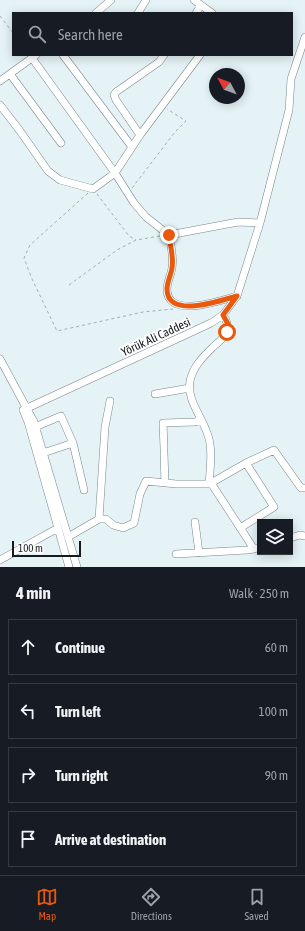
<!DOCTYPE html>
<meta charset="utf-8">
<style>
body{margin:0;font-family:"Asap Condensed",sans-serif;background:#20242c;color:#f1f3f6}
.controls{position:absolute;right:12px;bottom:12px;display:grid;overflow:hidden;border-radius:0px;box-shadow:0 2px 10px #0003}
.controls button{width:36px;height:36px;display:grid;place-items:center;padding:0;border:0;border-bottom:1px solid #363941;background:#171b24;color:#f1f3f6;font:20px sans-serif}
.compass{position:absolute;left:209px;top:68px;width:36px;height:36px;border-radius:50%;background:#171b24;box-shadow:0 2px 10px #0003;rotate:311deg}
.scale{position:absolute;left:12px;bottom:10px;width:69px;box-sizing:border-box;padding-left:4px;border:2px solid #161b1c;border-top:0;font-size:11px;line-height:14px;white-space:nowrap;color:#161b1c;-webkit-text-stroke:3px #fff;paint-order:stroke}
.stop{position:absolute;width:12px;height:12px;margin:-9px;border:3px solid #ea580c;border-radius:50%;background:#fff}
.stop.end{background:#ea580c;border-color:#fff;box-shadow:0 1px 4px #0008}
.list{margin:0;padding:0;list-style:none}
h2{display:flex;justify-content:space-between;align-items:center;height:52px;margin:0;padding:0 16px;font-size:17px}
h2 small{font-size:13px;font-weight:400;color:#9ea1a6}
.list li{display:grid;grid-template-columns:26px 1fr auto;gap:12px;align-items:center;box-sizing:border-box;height:56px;margin:0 8px 8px;padding:0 8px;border:1px solid #363941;border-radius:0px}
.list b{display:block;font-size:15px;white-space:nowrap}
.list em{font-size:13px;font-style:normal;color:#9ea1a6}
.icon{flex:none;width:22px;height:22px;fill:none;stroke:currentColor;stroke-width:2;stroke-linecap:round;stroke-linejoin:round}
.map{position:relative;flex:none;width:305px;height:567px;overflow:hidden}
.search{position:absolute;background:#171b24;box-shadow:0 2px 10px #0003;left:12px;right:12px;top:12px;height:44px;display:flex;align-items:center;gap:10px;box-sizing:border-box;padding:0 14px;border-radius:0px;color:#9ea1a6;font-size:15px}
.sheet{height:308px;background:#171b24}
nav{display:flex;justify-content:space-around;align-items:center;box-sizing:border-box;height:56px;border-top:1px solid #363941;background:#171b24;font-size:11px;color:#9ea1a6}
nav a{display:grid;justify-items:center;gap:2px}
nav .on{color:#ea580c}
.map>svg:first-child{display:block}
</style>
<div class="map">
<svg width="305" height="567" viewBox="0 0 305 567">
<rect width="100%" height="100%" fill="#e5f3f6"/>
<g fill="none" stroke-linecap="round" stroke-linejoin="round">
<defs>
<path id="minor" d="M194,0L212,13
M96,13L111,0
M138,13L146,0
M196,13L201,5
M63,55L132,147
M32,58L115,173L134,203L146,217L169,235C171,246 174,257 172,268C171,275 167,282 167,289C167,320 222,300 237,296
M10,74L61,143
M0,81L36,55
M0,105L20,131L48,171L60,180L93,189L115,173L140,135L200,55
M140,135L116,100L114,95L116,92L159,62L164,55
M169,235L238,222L260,223
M223,315L237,296L260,223L289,110L291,79L305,37
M0,359L34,422L77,567
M155,394L190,388
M23,410L211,323L223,315C227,321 229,326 226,333C224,338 219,342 214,346C204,356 193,366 190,381C186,404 208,422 210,444C212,457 210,471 209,484L211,483L254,549L260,547
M23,410L28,422L69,567
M35,427L61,416L73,443L84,490
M164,448L163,423L195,422L201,420
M43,453L73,443
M164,453L165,483
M211,483L246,463
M99,519L105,427L110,401
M195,522L199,553
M240,528L274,507L246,463L274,450L301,488H305
M68,537L99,519H106L113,525L123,528L134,523L140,494L146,481L176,484H209
M290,538L300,535L305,536
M176,554L247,550L254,549
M0,560L58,528"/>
</defs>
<use href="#minor" stroke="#798689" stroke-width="8"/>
<path stroke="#a2adaf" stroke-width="1" stroke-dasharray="3 3" stroke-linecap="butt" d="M0,16L13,33
M132,188L175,132L186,121L167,109
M88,193L30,245L24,258L32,279L57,331L143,312L173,309
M97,194L129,236L136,240
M69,285L117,250L136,240L160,236"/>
<use href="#minor" stroke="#fff" stroke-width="7"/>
</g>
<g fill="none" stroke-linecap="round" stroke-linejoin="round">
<path stroke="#ea580c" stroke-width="5" d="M169,235C170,245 174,257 172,268C171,275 167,282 167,289C167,320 222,300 237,296L223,315L228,324L227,332"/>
</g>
<g text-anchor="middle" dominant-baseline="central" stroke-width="4" stroke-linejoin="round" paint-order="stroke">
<g font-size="12" fill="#161b1c" stroke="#fff">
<text transform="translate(156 337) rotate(-25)">Yörük Ali Caddesi</text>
</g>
</g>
</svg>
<div class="controls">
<button><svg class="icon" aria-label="layers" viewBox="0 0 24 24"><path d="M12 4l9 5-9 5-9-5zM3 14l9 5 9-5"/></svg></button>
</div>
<svg class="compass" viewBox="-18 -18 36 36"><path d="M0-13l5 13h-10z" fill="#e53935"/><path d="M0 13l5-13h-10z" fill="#9ea1a6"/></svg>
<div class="scale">100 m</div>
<div class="stop" style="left:227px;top:332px"></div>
<div class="stop end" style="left:169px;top:235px"></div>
<div class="search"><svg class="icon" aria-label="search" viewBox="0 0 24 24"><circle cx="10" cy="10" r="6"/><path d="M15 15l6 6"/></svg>Search here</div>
</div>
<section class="sheet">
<h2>4 min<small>Walk · 250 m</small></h2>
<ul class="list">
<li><svg class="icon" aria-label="ahead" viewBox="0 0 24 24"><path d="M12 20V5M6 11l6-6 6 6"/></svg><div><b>Continue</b></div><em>60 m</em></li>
<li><svg class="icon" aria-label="left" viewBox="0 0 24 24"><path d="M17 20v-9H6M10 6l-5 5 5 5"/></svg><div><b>Turn left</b></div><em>100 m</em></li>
<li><svg class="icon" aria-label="right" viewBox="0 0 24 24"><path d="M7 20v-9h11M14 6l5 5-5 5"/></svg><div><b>Turn right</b></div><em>90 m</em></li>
<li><svg class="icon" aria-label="arrive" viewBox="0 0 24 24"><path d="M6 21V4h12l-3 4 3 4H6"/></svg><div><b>Arrive at destination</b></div></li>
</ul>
</section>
<nav>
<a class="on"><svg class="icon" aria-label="map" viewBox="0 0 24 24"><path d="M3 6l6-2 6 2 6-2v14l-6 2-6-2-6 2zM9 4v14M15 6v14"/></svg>Map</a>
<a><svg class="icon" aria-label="directions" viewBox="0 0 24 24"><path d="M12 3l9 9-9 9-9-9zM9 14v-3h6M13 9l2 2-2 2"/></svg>Directions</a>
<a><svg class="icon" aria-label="saved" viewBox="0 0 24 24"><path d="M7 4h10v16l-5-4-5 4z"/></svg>Saved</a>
</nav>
